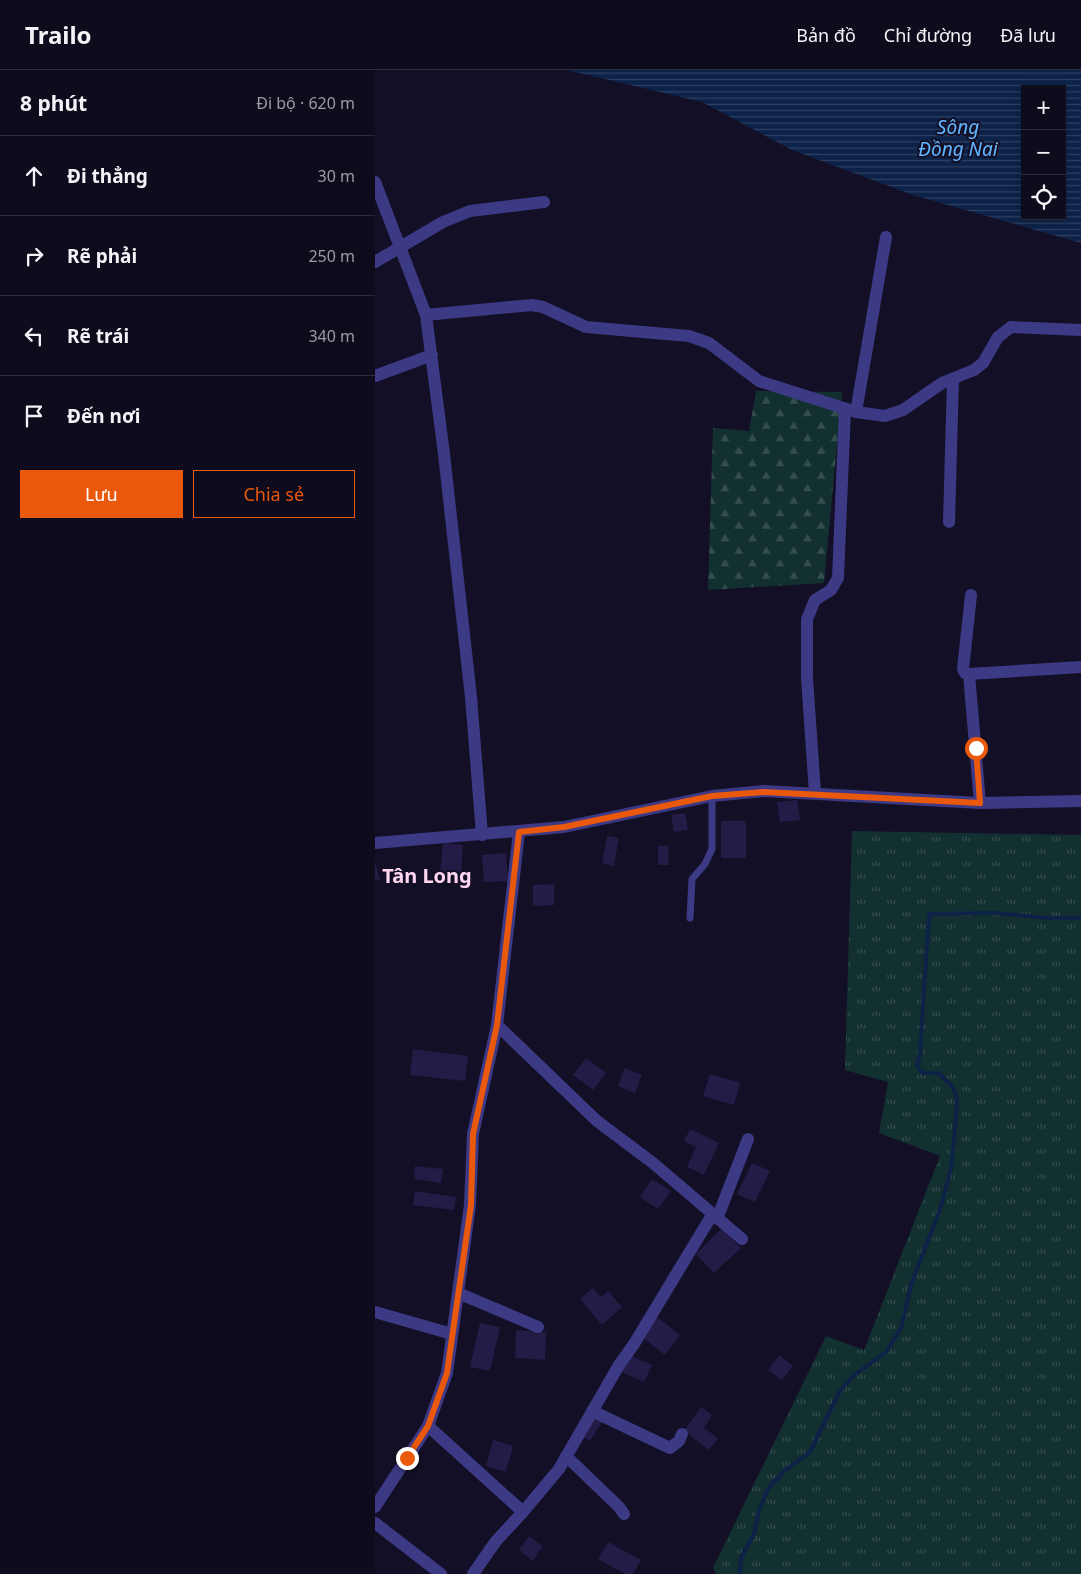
<!DOCTYPE html>
<html lang="vi">
<meta charset="utf-8">
<style>
body{margin:0;font-family:"Noto Sans",sans-serif;background:#1c1929;color:#f1f3f6}
.controls{position:absolute;right:15px;top:15px;display:grid;overflow:hidden;border-radius:0px;box-shadow:0 2px 8px #0003}
.controls button{width:45px;height:45px;display:grid;place-items:center;padding:0;border:0;border-bottom:1px solid #2e2b3b;background:#0e0b1c;color:#f1f3f6;font:25px sans-serif}
.stop{position:absolute;width:15px;height:15px;margin:-11px;border:4px solid #ea580c;border-radius:50%;background:#fff}
.stop.end{background:#ea580c;border-color:#fff;box-shadow:0 1px 5px #0008}
.list{margin:0;padding:0;list-style:none}
h2{display:flex;justify-content:space-between;align-items:center;height:65px;margin:0;padding:0 20px;font-size:21px}
h2 small{font-size:16px;font-weight:400;color:#9b9ba3}
.list li{display:grid;grid-template-columns:32px 1fr auto;gap:15px;align-items:center;box-sizing:border-box;height:80px;padding:0 20px;border-top:1px solid #2e2b3b}
.list b{display:block;font-size:19px;white-space:nowrap}
.list em{font-size:16px;font-style:normal;color:#9b9ba3}
.actions{display:flex;gap:10px;padding:15px 20px}
.actions a{flex:1;padding:11px 0;border:1px solid #ea580c;border-radius:0px;text-align:center;font-size:18px;color:#ea580c}
.actions .main{background:#ea580c;color:#fff}
.icon{flex:none;width:28px;height:28px;fill:none;stroke:currentColor;stroke-width:2;stroke-linecap:round;stroke-linejoin:round}
.map{position:relative;flex:none;width:706px;height:1504px;overflow:hidden}
header{display:flex;align-items:center;gap:30px;box-sizing:border-box;height:70px;padding:0 25px;background:#0e0b1c;border-bottom:1px solid #2e2b3b}
header strong{font-size:24px}
nav{display:flex;gap:28px;margin-inline-start:auto;font-size:18px}
main{display:flex}
aside{flex:1;background:#0e0b1c}
.map>svg:first-child{display:block}
</style>
<header>
<strong>Trailo</strong>
<nav><a>Bản đồ</a><a>Chỉ đường</a><a>Đã lưu</a></nav>
</header>
<main>
<aside>
<h2>8 phút<small>Đi bộ · 620 m</small></h2>
<ul class="list">
<li><svg class="icon" aria-label="ahead" viewBox="0 0 24 24"><path d="M12 20V5M6 11l6-6 6 6"/></svg><div><b>Đi thẳng</b></div><em>30 m</em></li>
<li><svg class="icon" aria-label="right" viewBox="0 0 24 24"><path d="M7 20v-9h11M14 6l5 5-5 5"/></svg><div><b>Rẽ phải</b></div><em>250 m</em></li>
<li><svg class="icon" aria-label="left" viewBox="0 0 24 24"><path d="M17 20v-9H6M10 6l-5 5 5 5"/></svg><div><b>Rẽ trái</b></div><em>340 m</em></li>
<li><svg class="icon" aria-label="arrive" viewBox="0 0 24 24"><path d="M6 21V4h12l-3 4 3 4H6"/></svg><div><b>Đến nơi</b></div></li>
</ul>
<div class="actions"><a class="main">Lưu</a><a>Chia sẻ</a></div>
</aside>
<div class="map">
<svg width="706" height="1504" viewBox="0 0 706 1504">
<defs>
<pattern id="grass-tufts" width="24" height="20" patternUnits="userSpaceOnUse" patternTransform="scale(1.25)"><rect width="24" height="20" fill="#12302f"/><path d="M3 7l-1-3M5 7V3M7 7l1-3M15 17l-1-3M17 17v-4M19 17l1-3" fill="none" stroke="#344d4e"/></pattern>
<pattern id="forest-firs" width="22" height="20" patternUnits="userSpaceOnUse" patternTransform="scale(1.25)"><rect width="22" height="20" fill="#12302f"/><path d="M5 1l3.5 6h-7zM16 11l3.5 6h-7z" fill="#344d4e"/></pattern>
<pattern id="water-rules" width="6" height="5" patternUnits="userSpaceOnUse" patternTransform="scale(1.25)"><rect width="6" height="5" fill="#0c2248"/><path d="M0 2.5h6" fill="none" stroke="#2f4163"/></pattern>
</defs>
<rect width="100%" height="100%" fill="#130f26"/>
<path fill="url(#grass-tufts)" d="M477,761L706,765V1504H341L338,1498L451,1266L489,1280L565,1086L504,1063L513,1012L470,1000Z"/>
<path fill="url(#forest-firs)" d="M381,321L467,322L449,513L333,520L338,358L374,361Z"/>
<path fill="url(#water-rules)" fill-rule="evenodd" d="M192,0H706V173L538,125L417,80L327,32ZM650,19H687V146H650Z"/>
<g fill="none" stroke-linecap="round" stroke-linejoin="round">
<path stroke="#0c2248" stroke-width="4" d="M365,1504L366,1488L379,1464L384,1440L393,1419L408,1402L435,1382L465,1321L478,1306L511,1282L526,1258L537,1212L566,1137L576,1098L580,1060L582,1028L577,1016L563,1003H548L542,996L545,983L554,844L621,843L673,848H706"/>
</g>
<path fill="#241b47" d="M422,730L425,750L405,752L402,732Z
M310,743L313,760L299,762L296,745Z
M346,751H371V788H346Z
M232,766L244,768L239,796L227,793Z
M68,773L88,775L86,806L65,805Z
M283,776H293L294,795H283Z
M131,783L133,811L109,812L107,785Z
M0,792L5,810L0,811Z
M179,814V835L158,836V815Z
M38,979L93,986L90,1011L35,1005Z
M211,988L231,1003L218,1020L198,1005Z
M250,998L267,1005L260,1023L243,1016Z
M335,1004L365,1013L359,1035L328,1026Z
M315,1059L344,1073L329,1105L312,1097L321,1077L309,1071Z
M377,1093L395,1101L380,1132L362,1124Z
M40,1096L68,1099L66,1113L39,1109Z
M277,1109L296,1121L283,1139L265,1127Z
M40,1121L81,1127L79,1140L38,1135Z
M347,1158L366,1178L339,1203L321,1184Z
M218,1218L226,1227L233,1221L247,1237L227,1255L205,1229Z
M281,1246L305,1265L290,1285L266,1266Z
M105,1253L125,1257L115,1301L95,1297Z
M141,1260L171,1262L170,1290L140,1288Z
M252,1284L277,1295L269,1312L245,1301Z
M404,1285L418,1296L407,1310L393,1300Z
M326,1337L337,1345L329,1358L343,1368L334,1380L309,1361Z
M218,1344L228,1350L215,1371L205,1365Z
M118,1370L138,1376L131,1402L111,1396Z
M154,1466L168,1476L158,1491L144,1480Z
M233,1472L266,1490L258,1504H250L223,1489Z"/>
<g fill="none" stroke-linecap="round" stroke-linejoin="round">
<path stroke="#3d3a85" stroke-width="7" d="M315,848L317,809L330,794L337,779V726"/>
<path stroke="#3d3a85" stroke-width="12" d="M0,112L51,245L69,384L96,627L107,765
M0,192L68,152L95,141L169,132
M51,245L157,235L168,237L211,257L314,266L334,273L384,311L481,342L510,346L528,340L567,313L599,300L608,293L623,267L636,257L706,260
M0,306L57,285
M481,342L511,167
M574,452L578,309
M596,525L588,599L590,603L594,604L605,733
M594,604L706,597
M440,723L432,608V549L440,530L456,520L463,508L470,339
M122,955L222,1051L278,1093L367,1169
M342,1149L373,1069
M83,1223L163,1257
M0,1242L77,1264
M217,1341L295,1378L304,1371L307,1364
M53,1356L148,1442L121,1471L98,1504
M191,1386L244,1437L249,1444
M0,1437L53,1356L72,1303L95,1135L98,1064L122,955L144,762
M148,1442L184,1399L244,1295L259,1274L337,1145
M0,1453L66,1504"/>
<path stroke="#3d3a85" stroke-width="12" d="M0,773L189,757L337,726L389,721L605,733L706,731"/>
</g>
<g fill="none" stroke-linecap="round" stroke-linejoin="round">
<path stroke="#ea580c" stroke-width="6" d="M32,1388L53,1356L72,1303L96,1135L98,1064L122,955L144,762L189,757L337,726L389,722L605,733L601,678"/>
</g>
<g text-anchor="middle" dominant-baseline="central" stroke-width="4" stroke-linejoin="round" paint-order="stroke">
<g font-size="19" font-style="italic" fill="#62b6ff" stroke="#130f26">
<text x="583" y="57">Sông<tspan x="583" dy="22">Đồng Nai</tspan></text>
</g>
<g font-size="20" font-weight="bold" fill="#ffd6f0" stroke="#130f26">
<text x="52" y="805">Tân Long</text>
</g>
</g>
</svg>
<div class="controls">
<button>+</button>
<button>−</button>
<button><svg class="icon" aria-label="locate" viewBox="0 0 24 24"><circle cx="12" cy="12" r="6"/><path d="M12 2v4M12 18v4M2 12h4M18 12h4"/></svg></button>
</div>
<div class="stop" style="left:601px;top:678px"></div>
<div class="stop end" style="left:32px;top:1388px"></div>
</div>
</main>
